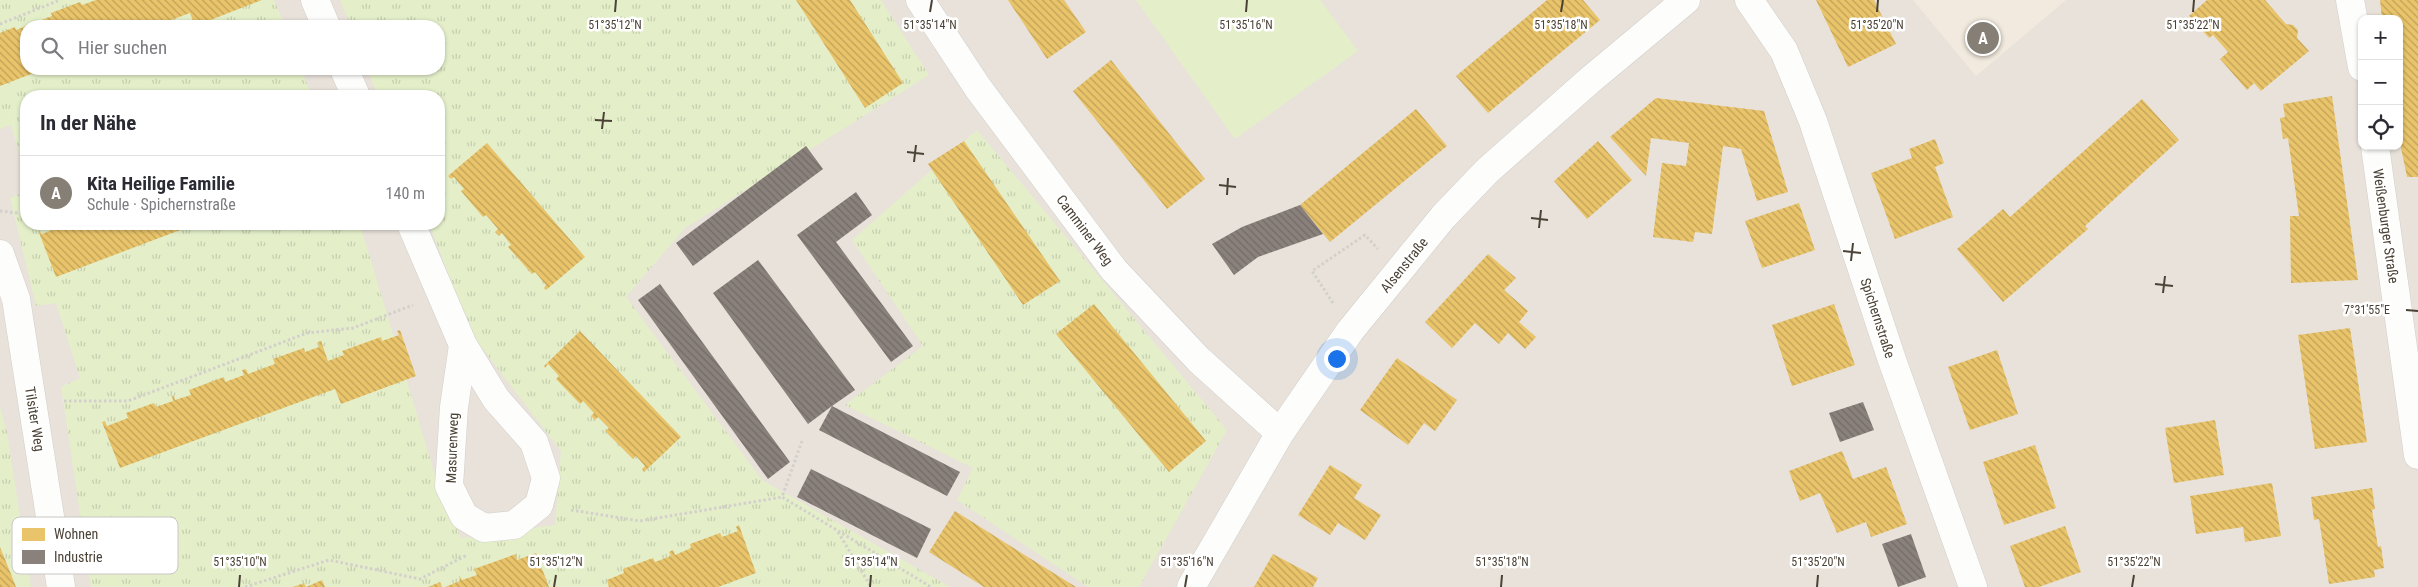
<!DOCTYPE html>
<html lang="de">
<meta charset="utf-8">
<style>
body{margin:0;font-family:"Roboto Condensed",sans-serif;background:#f7f7f7;color:#2b2b33}
.controls{position:absolute;right:15px;top:15px;display:grid;overflow:hidden;border-radius:10px;box-shadow:0 1px 4px #0004}
.controls button{width:45px;height:45px;display:grid;place-items:center;padding:0;border:0;border-bottom:1px solid #e1e1e2;background:#fff;color:#2b2b33;font:25px sans-serif}
.you{position:absolute;left:1336px;top:358px;width:18px;height:18px;margin:-12px;border:4px solid #fff;border-radius:50%;background:#1a73e8;box-shadow:0 0 0 8px #1a73e833}
.badge{display:grid;place-items:center;width:32px;height:32px;border-radius:50%;background:#867f76;color:#fff;font-size:16px;font-weight:700}
.pin{position:absolute;translate:-50% -50%;border:2px solid #fff;box-shadow:0 1px 5px #0006}
.list{margin:0;padding:0;list-style:none}
h2{display:flex;justify-content:space-between;align-items:center;height:65px;margin:0;padding:0 20px;font-size:21px}
h2 small{font-size:16px;font-weight:400;color:#7c7c81}
.list li{display:grid;grid-template-columns:32px 1fr auto;gap:15px;align-items:center;box-sizing:border-box;height:75px;padding:0 20px;border-top:1px solid #e1e1e2}
.list b{display:block;font-size:19px;white-space:nowrap}
.list p{margin:0;font-size:16px;white-space:nowrap;color:#7c7c81}
.list em{font-size:16px;font-style:normal;color:#7c7c81}
.icon{flex:none;width:28px;height:28px;fill:none;stroke:currentColor;stroke-width:2;stroke-linecap:round;stroke-linejoin:round}
.map{position:relative;flex:none;width:2418px;height:587px;overflow:hidden}
.search{position:absolute;background:#fff;box-shadow:0 1px 4px #0004;left:20px;top:20px;width:425px;height:55px;display:flex;align-items:center;gap:12px;box-sizing:border-box;padding:0 18px;border-radius:20px;color:#7c7c81;font-size:19px}
.panel{position:absolute;background:#fff;box-shadow:0 1px 4px #0004;left:20px;top:90px;width:425px;height:140px;border-radius:20px}
.map>svg:first-child{display:block}
</style>
<div class="map">
<svg width="2418" height="587" viewBox="0 0 2418 587">
<defs>
<pattern id="grass-tufts" width="24" height="20" patternUnits="userSpaceOnUse" patternTransform="scale(1.25)"><rect width="24" height="20" fill="#e4efca"/><path d="M3 7l-1-3M5 7V3M7 7l1-3M15 17l-1-3M17 17v-4M19 17l1-3" fill="none" stroke="#c5ceae"/></pattern>
<pattern id="homes-back-hatch" width="6" height="6" patternUnits="userSpaceOnUse" patternTransform="scale(1.25)"><rect width="6" height="6" fill="#e9c46a"/><path d="M-1 5l2 2M0 0l6 6M5-1l2 2" fill="none" stroke="#bfa158"/></pattern>
<pattern id="industry-back-hatch" width="6" height="6" patternUnits="userSpaceOnUse" patternTransform="scale(1.25)"><rect width="6" height="6" fill="#8a817c"/><path d="M-1 5l2 2M0 0l6 6M5-1l2 2" fill="none" stroke="#736b66"/></pattern>
</defs>
<rect width="100%" height="100%" fill="#f3f0ed"/>
<path fill="#e8e2da" fill-rule="evenodd" d="M0,0H2418V587H0ZM2362,19H2399V146H2362ZM26,26H439V69H26ZM26,96H439V224H26Z"/>
<path fill="#f2eade" d="M1913,0H2066L1976,76Z"/>
<path fill="url(#grass-tufts)" d="M0,0H274L285,26H26V69H301L312,96H26V177L11,125L0,129Z
M340,0H881L929,75L685,228L626,297L762,480L950,587H91L61,387L80,378L56,303L36,306L10,198L26,191V224H360L437,482L461,538L555,525L561,451L472,335L429,224H439V96H378L367,69H439V26H351Z
M977,130L1227,430L1139,587H1088L957,500L973,468L845,405L923,346L852,240Z
M0,407L7,432L31,587H0Z"/>
<path fill="#e4efca" d="M1136,0H1320L1358,51L1235,139Z"/>
<path fill="url(#homes-back-hatch)" d="M96,0H262L195,26L190,13L155,26H27L52,16L51,13L80,2L82,5Z
M796,0H850L903,83L865,108Z
M1008,0H1064L1086,32L1047,59Z
M1547,0H1583L1600,20L1488,113L1456,76Z
M1816,0H1874L1896,44L1848,67Z
M2207,0H2265L2286,24L2293,25L2298,30L2297,38L2309,51L2261,91L2254,83L2247,90L2220,59L2228,52L2213,35L2209,38L2189,16Z
M2380,0H2418V177H2407L2399,138V19H2382Z
M26,26V69H44L0,86V33L15,27L16,30Z
M1111,60L1205,179L1167,209L1073,91Z
M2332,96L2358,280L2291,283L2290,216H2299L2288,138L2283,139L2280,118L2285,117L2283,104Z
M1656,98L1764,111L1788,192L1757,201L1741,149L1723,146L1712,234L1695,232L1693,242L1653,237L1662,163L1686,166L1689,143L1651,138L1646,176L1610,137Z
M2142,99L2179,140L2085,226L2088,229L2003,302L1957,249L2003,209L2010,217Z
M1416,109L1447,146L1330,242L1300,205Z
M1935,139L1944,163L1935,167L1953,217L1895,239L1871,173L1912,158L1909,149Z
M964,141L1060,281L1023,305L928,164Z
M1598,141L1632,180L1587,219L1554,181Z
M487,143L585,257L546,290L544,288L546,285L535,272L532,274L508,247L511,245L502,233L499,236L495,232L498,229L486,215L483,217L461,191L464,189L454,177L451,179L448,176Z
M1799,203L1815,250L1762,268L1745,221Z
M57,224H196L56,277L38,230L42,234L59,227Z
M1488,254L1516,278L1504,290L1528,311L1519,322L1536,337L1525,349L1508,333L1499,344L1475,323L1452,348L1425,322Z
M1094,304L1206,441L1169,472L1056,334Z
M1834,304L1855,365L1792,386L1772,325Z
M2350,328L2367,442L2315,449L2298,335Z
M400,330L416,376L341,404L335,389L120,468L102,422L105,421L107,426L128,418L126,413L154,403L156,407L173,401L172,396H174L175,400L191,395L189,390L224,377L225,382L244,375L242,370L246,369L248,374L275,364L273,359L304,348L305,352L319,347L318,342L321,341L328,361L344,355L342,351L381,337L382,341L399,335L397,331Z
M580,331L681,437L644,472L642,469L645,466L636,456L633,459L605,431L609,428L598,417L595,420L591,416L594,413L583,401L580,404L556,379L559,376L548,364L545,368L544,366Z
M1997,350L2018,414L1970,430L1948,367Z
M1397,358L1457,400L1435,431L1424,423L1408,445L1360,410Z
M2215,420L2224,475L2174,483L2165,428Z
M2035,445L2056,508L2004,525L1983,462Z
M1842,451L1853,479L1886,467L1907,524L1871,537L1866,522L1837,533L1820,493L1800,501L1789,471Z
M1330,465L1362,485L1354,498L1381,515L1365,540L1338,523L1330,535L1298,515Z
M2272,483L2281,536L2245,542L2243,527L2196,534L2190,496Z
M2372,488L2375,509L2372,510L2378,547L2381,546L2384,568L2374,570L2375,577L2329,584L2319,519L2314,520L2311,497Z
M955,511L1023,554L1076,587H984L929,552Z
M739,525L756,573L718,587H609L607,580L624,573L623,569L653,558L655,562L671,556L669,552L673,550L675,555L691,548L690,544L720,533L722,537L738,531L736,527Z
M2065,526L2081,572L2039,587H2025L2010,546Z
M0,547L11,574L16,587H0Z
M536,553L549,587H445L460,581L459,575L462,580L477,575L474,569L516,554L517,560Z
M1273,554L1318,578L1313,587H1254Z
M322,580L325,587H306Z
M440,582L442,587H428Z
M304,583L306,587H293Z"/>
<path fill="url(#industry-back-hatch)" d="M806,146L823,169L693,266L676,243Z
M856,192L872,215L836,242L913,346L891,362L797,235Z
M1300,205L1323,234L1258,257L1234,275L1212,244L1242,227Z
M758,260L855,390L832,406L960,472L947,496L819,430L832,406L808,424L713,293Z
M660,284L790,462L768,479L638,300Z
M1863,402L1874,430L1840,442L1829,413Z
M811,469L931,529L917,558L797,497Z
M1911,534L1926,577L1898,587L1882,544Z"/>
<g fill="none" stroke-linecap="round" stroke-linejoin="round">
<defs>
<path id="street" d="M315,0L326,26
M920,0L978,88L1114,270L1199,360L1280,433
M1749,0L1784,51L1813,121L1892,360L1973,587
M2350,0L2362,67
M344,69L356,96
M2375,146L2418,455
M411,224L463,345L496,399L534,442L546,478L539,505L514,525L484,528L464,516L449,486L454,407L463,345
M0,254L16,299L61,587
M1191,587L1280,433L1350,331L1443,217L1487,171L1590,80L1686,0"/>
</defs>
<use href="#street" stroke="#d1ceca" stroke-width="29"/>
<path stroke="#d3d0cb" stroke-width="3" stroke-dasharray="2.5 2.5" stroke-linecap="butt" d="M0,24L60,0
M0,211L26,214
M1333,303L1312,271L1365,235L1378,249
M64,401H128L307,333L353,328L413,305
M802,441L782,497L931,587
M571,510L640,521L782,497
M838,532L871,587
M245,587L329,560L420,579L467,555"/>
<use href="#street" stroke="#fdfdfc" stroke-width="28"/>
</g>
<path fill="none" stroke="#4b4236" stroke-width="2" d="M615,12L616,0M930,12L932,0M1246,12L1247,0M1561,12L1563,0M1877,12L1878,0M2193,12L2194,0M595,120L612,121M602,129L604,112M907,152L924,154M914,162L916,145M1219,185L1236,187M1227,195L1228,178M1531,218L1548,220M1539,228L1541,210M1843,251L1861,253M1851,261L1853,243M2155,284L2173,286M2163,293L2165,276M2406,310L2418,311M239,587L240,575M554,587L556,575M870,587L871,575M1185,587L1187,575M1501,587L1502,575M1817,587L1818,575M2132,587L2134,575"/>
<g text-anchor="middle" dominant-baseline="central" stroke-width="5" stroke-linejoin="round" paint-order="stroke">
<g font-size="14" fill="#4b4236" stroke="#fff">
<text transform="translate(2386 226) rotate(82)">Weißenburger Straße</text>
<text transform="translate(1085 230) rotate(53)">Camminer Weg</text>
<text transform="translate(1404 265) rotate(-51)">Alsenstraße</text>
<text transform="translate(1878 318) rotate(72)">Spichernstraße</text>
<text transform="translate(35 419) rotate(81)">Tilsiter Weg</text>
<text transform="translate(452 448) rotate(-88)">Masurenweg</text>
</g>
</g>
<rect x="12" y="517" width="166" height="57" rx="8" fill="#fff" stroke="#c9c6c3" stroke-width="1"/>
<rect x="22" y="528" width="23" height="13" fill="#e9c46a"/>
<rect x="22" y="550" width="23" height="14" fill="#8a817c"/>
<g font-size="14" fill="#4b4236">
<text x="54" y="539">Wohnen</text>
<text x="54" y="562">Industrie</text>
</g>
<g font-size="12" text-anchor="middle" fill="#4b4236" stroke="#fff" stroke-width="5" stroke-linejoin="round" paint-order="stroke">
<text x="615" y="29">51°35'12"N</text>
<text x="930" y="29">51°35'14"N</text>
<text x="1246" y="29">51°35'16"N</text>
<text x="1561" y="29">51°35'18"N</text>
<text x="1877" y="29">51°35'20"N</text>
<text x="2193" y="29">51°35'22"N</text>
<text x="2367" y="314">7°31'55"E</text>
<text x="240" y="566">51°35'10"N</text>
<text x="556" y="566">51°35'12"N</text>
<text x="871" y="566">51°35'14"N</text>
<text x="1187" y="566">51°35'16"N</text>
<text x="1502" y="566">51°35'18"N</text>
<text x="1818" y="566">51°35'20"N</text>
<text x="2134" y="566">51°35'22"N</text>
</g>
</svg>
<div class="controls">
<button>+</button>
<button>−</button>
<button><svg class="icon" aria-label="locate" viewBox="0 0 24 24"><circle cx="12" cy="12" r="6"/><path d="M12 2v4M12 18v4M2 12h4M18 12h4"/></svg></button>
</div>
<div class="you"></div>
<div class="pin badge" style="left:1983px;top:38px">A</div>
<div class="search"><svg class="icon" aria-label="search" viewBox="0 0 24 24"><circle cx="10" cy="10" r="6"/><path d="M15 15l6 6"/></svg>Hier suchen</div>
<section class="panel">
<h2>In der Nähe<small></small></h2>
<ul class="list">
<li><span class="badge">A</span><div><b>Kita Heilige Familie</b><p>Schule · Spichernstraße</p></div><em>140 m</em></li>
</ul>
</section>
</div>
